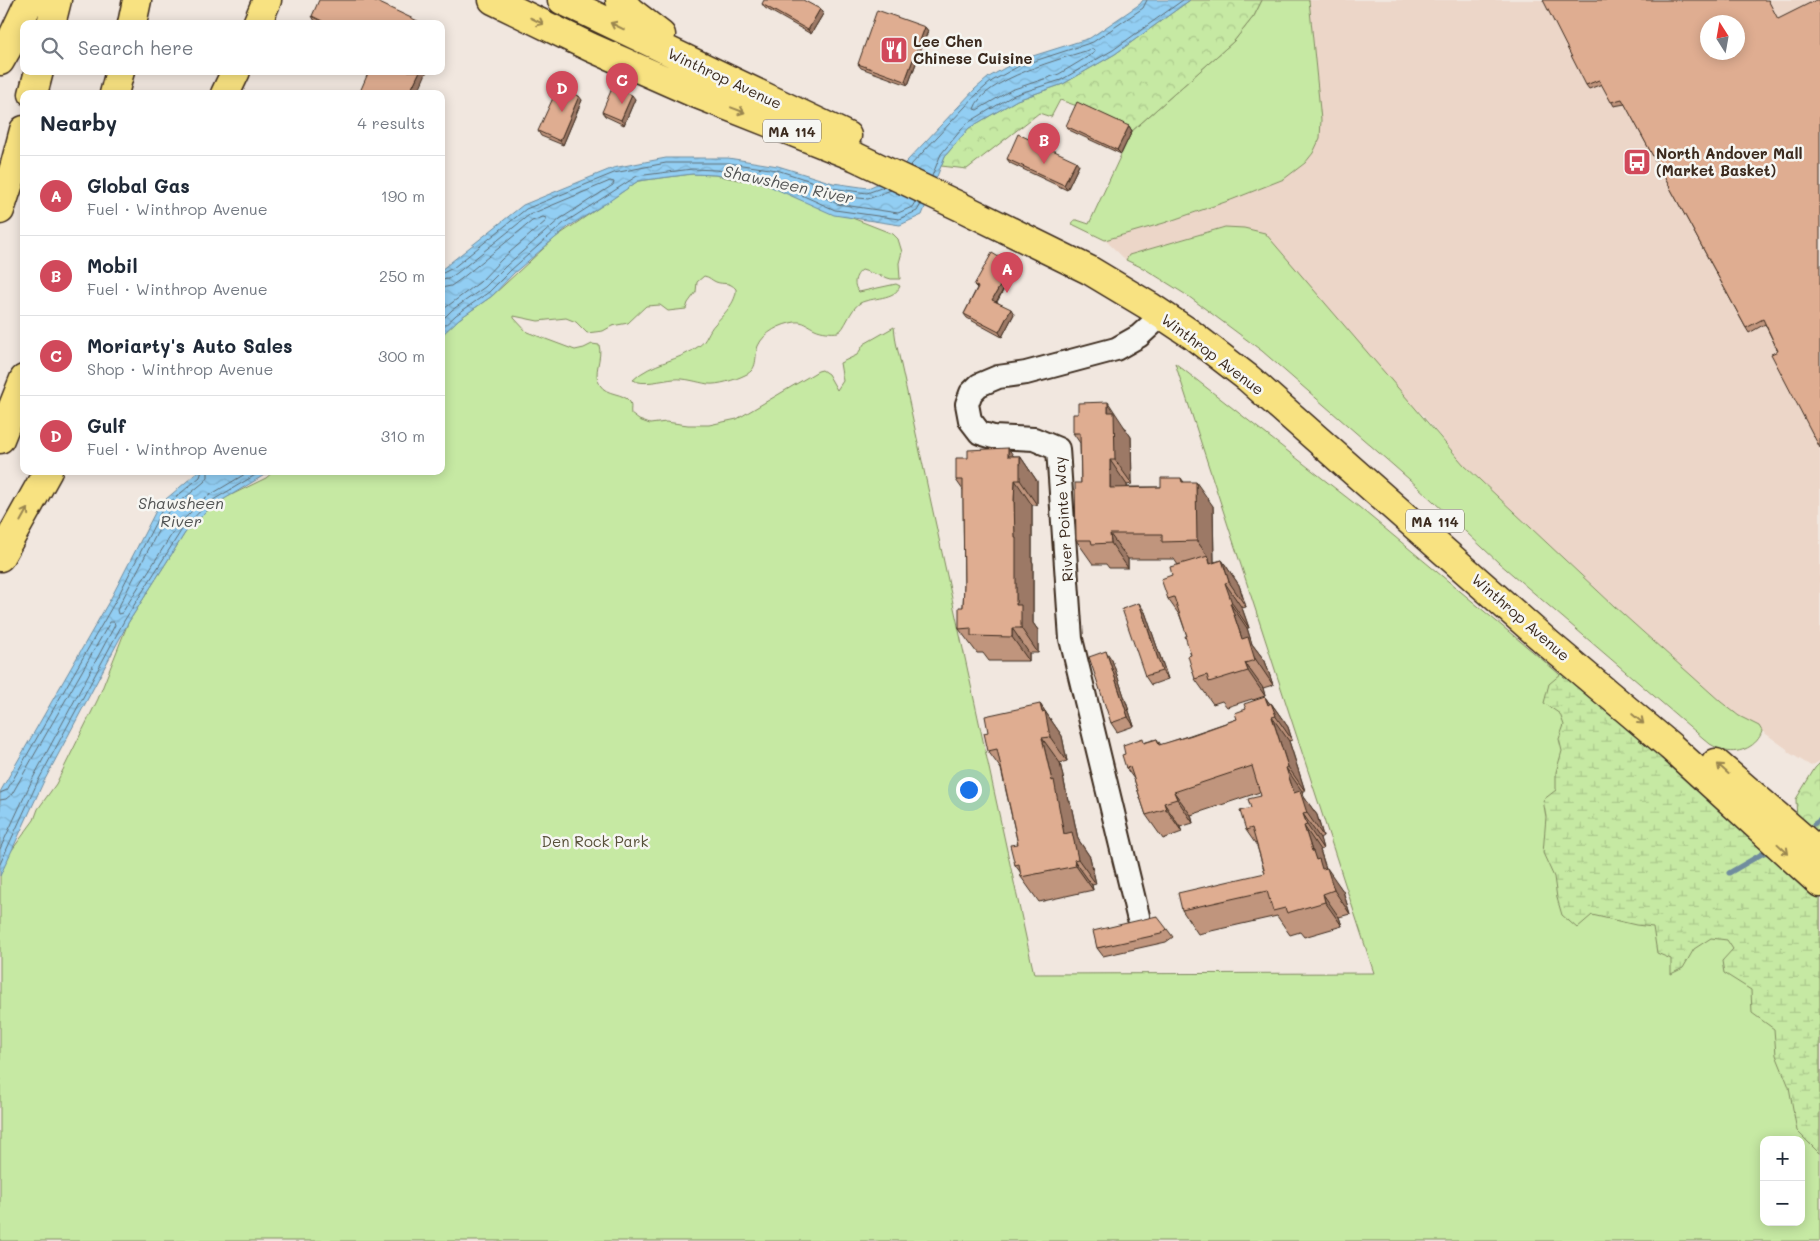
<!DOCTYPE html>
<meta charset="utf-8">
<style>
body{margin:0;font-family:Mali,sans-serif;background:#f2f2f3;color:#1f2937}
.controls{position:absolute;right:15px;bottom:15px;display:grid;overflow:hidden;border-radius:10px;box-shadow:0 2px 12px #0003}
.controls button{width:45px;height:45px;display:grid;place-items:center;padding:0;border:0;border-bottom:1px solid #e0e1e3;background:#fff;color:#1f2937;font:25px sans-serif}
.compass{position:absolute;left:1700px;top:15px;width:45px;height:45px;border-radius:50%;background:#fff;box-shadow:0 2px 12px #0003;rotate:349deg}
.you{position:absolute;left:968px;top:789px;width:18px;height:18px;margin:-12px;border:4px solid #fff;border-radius:50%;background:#1a73e8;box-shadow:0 0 0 8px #1a73e833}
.badge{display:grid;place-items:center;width:32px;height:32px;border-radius:50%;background:#d1495b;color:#fff;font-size:16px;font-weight:700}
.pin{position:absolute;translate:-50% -41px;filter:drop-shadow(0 1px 2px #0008)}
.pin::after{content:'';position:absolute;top:26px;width:18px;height:15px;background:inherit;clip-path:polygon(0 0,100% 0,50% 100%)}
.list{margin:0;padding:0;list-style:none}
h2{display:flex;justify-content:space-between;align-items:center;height:65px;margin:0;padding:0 20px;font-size:21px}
h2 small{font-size:16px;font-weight:400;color:#747a83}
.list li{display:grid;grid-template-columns:32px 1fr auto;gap:15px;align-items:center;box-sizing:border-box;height:80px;padding:0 20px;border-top:1px solid #e0e1e3}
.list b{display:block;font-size:19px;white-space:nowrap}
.list p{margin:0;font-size:16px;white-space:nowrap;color:#747a83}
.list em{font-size:16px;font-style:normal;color:#747a83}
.icon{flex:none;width:28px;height:28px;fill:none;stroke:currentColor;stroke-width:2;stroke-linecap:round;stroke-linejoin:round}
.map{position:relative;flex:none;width:1820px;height:1241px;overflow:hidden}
.search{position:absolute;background:#fff;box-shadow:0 2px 12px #0003;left:20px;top:20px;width:425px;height:55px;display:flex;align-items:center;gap:12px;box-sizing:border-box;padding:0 18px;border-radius:10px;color:#747a83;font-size:19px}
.panel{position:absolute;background:#fff;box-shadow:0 2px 12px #0003;left:20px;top:90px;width:425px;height:385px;border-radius:10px}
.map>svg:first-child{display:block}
</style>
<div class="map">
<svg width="1820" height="1241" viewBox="0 0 1820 1241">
<defs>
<pattern id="forest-crowns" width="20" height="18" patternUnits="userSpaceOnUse" patternTransform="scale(1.25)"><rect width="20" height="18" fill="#c6e9a3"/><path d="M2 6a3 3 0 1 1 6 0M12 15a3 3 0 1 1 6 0" fill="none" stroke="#abc88c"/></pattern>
<pattern id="wetland-marsh" width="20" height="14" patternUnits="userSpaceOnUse" patternTransform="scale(1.25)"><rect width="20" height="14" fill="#c6e9a3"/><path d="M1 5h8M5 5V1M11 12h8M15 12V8" fill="none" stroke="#abc88c"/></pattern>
<pattern id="water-waves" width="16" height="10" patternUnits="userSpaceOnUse" patternTransform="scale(1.25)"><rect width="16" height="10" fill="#92cef3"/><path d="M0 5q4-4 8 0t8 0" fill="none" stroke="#7fb1d0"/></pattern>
</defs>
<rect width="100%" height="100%" fill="#f1e7df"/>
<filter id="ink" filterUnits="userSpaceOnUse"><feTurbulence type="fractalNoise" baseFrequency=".02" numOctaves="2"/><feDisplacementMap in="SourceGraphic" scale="10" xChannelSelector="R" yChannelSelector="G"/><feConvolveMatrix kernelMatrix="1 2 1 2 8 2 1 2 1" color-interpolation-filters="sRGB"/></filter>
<g filter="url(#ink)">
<path fill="#ecd6c8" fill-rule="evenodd" d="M1309,0H1820V761L1811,766L1788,752L1787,749L1762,731L1759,726L1739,716L1721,702L1614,606L1464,465L1422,414L1224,227L1129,255L1126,260L1105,240L1164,223L1231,200L1284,179L1305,163L1313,153L1320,138L1321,120ZM1708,22H1738V52H1708Z"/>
<path fill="#c6e9a3" stroke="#808a60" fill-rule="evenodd" d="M1262,0H1309L1321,120L1320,138L1313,153L1305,163L1284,179L1231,200L1164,223L1105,240L1072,224L1074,220H1077L1089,224L1132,131L1234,41L1254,16Z
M692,174L715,175L739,180L758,181L893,234L898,239L902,252L899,263L900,279H891L862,270C855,275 852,285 859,292L896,284L900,286C895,300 872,297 860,303C850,309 845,330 838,332C832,333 821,332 815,329C808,326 804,321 795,322C781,324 764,332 758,346C754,357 759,369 745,375C735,380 718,385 708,384C696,382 686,378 674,379C662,380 643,386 633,380C651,362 680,361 699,346C707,341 708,331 715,324C722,316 737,302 736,289C729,281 724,285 716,282C711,280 710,277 704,276L697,282L696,292L688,303L686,309L668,311L660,305L646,306L628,323L612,326L603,331L587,333L576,322L566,318L538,321L514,316V318L527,332L575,350L584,348L592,344L599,345C603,358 592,373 600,385C607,396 623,392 630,402C632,405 630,410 631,414L639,420L650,424L666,422L688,425H709L737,419L818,371L822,370L828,374L837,390L843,381L840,363L857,355L864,344L894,327L896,342L1034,974L1374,973L1175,363L1359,507L1544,661L1820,899V1241H0V871L9,854L34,820L38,809L56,784L98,699L128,623L185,533L207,511L227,497L266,478L274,471H441V335L459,319L492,296L556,237L638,181ZM1764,1140H1801V1222H1764Z
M1225,227L1244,228L1265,233L1464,465L1614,606L1721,702L1739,716L1759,726L1762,731C1758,746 1740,754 1725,751C1720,750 1714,746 1710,744L1499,563L1417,486L1262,351L1188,296L1145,269L1126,260L1129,255Z"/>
<path fill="url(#forest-crowns)" stroke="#808a60" d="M1190,0H1262L1254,16L1234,41L1132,131L1080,107L1060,100L1051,117L1039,113L967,169L941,166L945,156L969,128L1017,100L1063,84L1115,54Z
M1820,763V842L1797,822L1796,799L1815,768Z"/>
<path fill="url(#wetland-marsh)" stroke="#808a60" d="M1562,673L1676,770L1820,896V1154L1797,1131L1789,1087L1776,1055L1774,1029L1752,1013L1751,990L1724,973L1722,961L1733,949L1727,940L1711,938L1694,949L1683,968L1671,974V959L1657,953L1653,927L1636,925L1592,915L1577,928L1562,915L1557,898L1554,877L1543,853L1546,817L1543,800L1556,790V772L1562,751L1559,739L1564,725L1560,714L1544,703L1549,684Z"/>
<path fill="url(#water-waves)" stroke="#6f8c9e" d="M1143,0H1190L1115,54L1063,84L1017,100L969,128L945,156L922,215L900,225L834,215L758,181L715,175L692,174L638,181L608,202L568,227L514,273L492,296L459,319L441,336V270L523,205L613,168L666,158H728L778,166L833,183L868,188L891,178L975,89L989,77L1017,61L1090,38L1140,4Z
M199,471H271L211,507L185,533L128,623L43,783L0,876V792L111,598L159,505Z"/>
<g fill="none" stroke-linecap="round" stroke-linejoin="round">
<path stroke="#5e6c73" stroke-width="1" d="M1092,49L1095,50L1094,53L1059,74L1011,90L977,110L974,109C983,79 1064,58 1092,49Z
M910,166L978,93L992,81L1019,66L1093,42L1143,8L1147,0
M932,176L941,154L966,124L1014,95L1061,80L1113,50L1183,0
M891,190L868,199L831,195L822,192L820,195L837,204L898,213L912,207L915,202
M441,274L453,268L526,209L614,173L666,163H728L777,170L832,188L867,193L884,187
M441,280L448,279L457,273L529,215L610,181L614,182L613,185L560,219L507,265L485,287L452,310L441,321
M441,288L451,286L461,279L532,221L543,217L546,218V221L502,259L480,282L441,311
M441,329L456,315L489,292L511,270L564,223L637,176L692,169L716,170L759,176L835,210L899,219L917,211L921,204
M208,471V477L204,482L168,512L117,610L118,614L122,613L177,526L205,498L250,471
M0,793L7,790L116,600L163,508L200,477L202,471
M0,800L6,799L12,794L110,622H114L115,625L33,778L0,849
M0,864L38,781L124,621L181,531L208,503L262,471"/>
<path stroke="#6f8c9e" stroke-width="5" d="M1814,824L1820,820
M1729,873L1767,851"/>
<defs>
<path id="minor" d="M1138,916L1071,639L1058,449L1034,439L993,437L980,433L970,420L967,404L971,393L979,385L998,377L1026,373L1116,349L1139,336L1162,315"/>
<path id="highway" d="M493,0L590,47L692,92L856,157L961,207L1089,270L1149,306L1191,334L1248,378L1550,645L1671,747L1820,883
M562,0L847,136
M620,0L630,11L661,35
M51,24L57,0
M132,24L137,0
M257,24L267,0
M0,61L8,47L30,0
M33,94L39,71
M114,94L120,71
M225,94L236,71
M0,210L14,168L24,130
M0,439L24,379
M0,557L48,471
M1716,763L1820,853"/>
</defs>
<use href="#minor" stroke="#3b2a1e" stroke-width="26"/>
<use href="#highway" stroke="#3b2a1e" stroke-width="31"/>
<use href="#minor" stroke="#f6f6f2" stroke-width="22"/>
<use href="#highway" stroke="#f8e281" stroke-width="28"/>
</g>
<path fill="#c0957d" stroke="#3b2a1e" d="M1769,0L1778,351L1765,324L1749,333L1746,328L1625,104L1614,106L1602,84L1589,89L1586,85Z
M762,4L820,9L823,14L811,34L765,8Z
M312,16L424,24H318L316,23Z
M925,27L928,31L908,85L861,68L858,64Z
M635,99L624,125L605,116L602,112Z
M582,100L563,145L541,136L538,131Z
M1066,126H1129L1132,131L1121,154L1069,130Z
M1007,159L1079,165L1067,190L1010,163Z
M1015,269L997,302L1014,314L1002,337L967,318L964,314L977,288L974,285Z
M1125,427V429L1131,437L1132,484L1127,485V487H1161L1184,482L1213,506L1214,562L1222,560L1239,585L1246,607L1242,608L1249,628H1247L1252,644L1265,661L1273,685L1263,688L1265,696L1253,700L1252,699L1227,707L1222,701L1213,704L1195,679L1191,655L1187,636L1180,616L1168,599L1172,575L1178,565L1174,559H1128V568H1109L1106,564H1093L1076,540L1081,483L1080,443L1073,433Z
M1013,456H1020L1037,481V505H1032V561L1033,563V623L1038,630V653H1029V661H989L983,653H977L959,629L963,607L964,585L963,490L956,480Z
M1145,612L1168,679L1151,685L1145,676Z
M1112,660L1134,726L1117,732L1111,723Z
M1265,697L1270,704L1271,703L1288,727L1292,740L1289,741L1305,791H1302L1304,797L1317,815L1323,836L1320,838L1323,849L1320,850L1326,868L1343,891L1350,914L1339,917L1342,926L1304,937L1300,932L1290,935L1277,916L1198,934L1182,910L1265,873L1257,846L1246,830L1251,808L1261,796L1260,792L1191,815L1193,823L1180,827L1182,832L1163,839L1146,815L1134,779L1126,768L1125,754L1146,742L1157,739L1161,745L1237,719L1246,709Z
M1040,704L1062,736L1067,761L1060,763L1068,800L1071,805L1078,839L1090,857L1096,884L1092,885L1093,890L1039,902L1021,877V873L1015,865L1018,844L1001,769L988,751Z
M1167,929L1173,937L1166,942L1103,956L1097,948Z"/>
<path fill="#9c7966" stroke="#3b2a1e" d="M820,9L823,14L811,34L808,30Z
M925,27L928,31L908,85L905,81Z
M420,71H427L417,94H409Z
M632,95L635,99L624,125L621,120Z
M579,96L582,100L563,145L560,141Z
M1129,126L1132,131L1121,154L1117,150Z
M1076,161L1079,165L1067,190L1064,185Z
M1012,265L1015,269L995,304L992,300Z
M1011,309L1014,314L1002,337L999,332Z
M1108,402L1131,437L1132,484L1115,460L1108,412Z
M1008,448L1020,465V456L1037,481V505L1020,480L1008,456Z
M1110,460L1127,485L1128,513L1110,488Z
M1181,478L1196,499V482L1213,506L1214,564L1225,583L1242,608L1249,628L1232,603L1210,564L1209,558L1197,541L1182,482Z
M1015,480L1032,505V561L1033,563V623L1038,630V653L1021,628L1016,605L1014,500Z
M1110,534L1128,559V568L1111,543Z
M1222,560L1239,585L1246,607L1229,582Z
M1139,603L1145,612L1168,679L1162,671Z
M1230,603L1247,628L1252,644L1265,661L1273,685L1242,639Z
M1012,628L1029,653V661L1012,637Z
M1106,651L1112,660L1134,726L1128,717Z
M1245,663L1263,688L1265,696L1248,671Z
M1265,697L1273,708L1271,703L1288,727L1292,740L1268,705Z
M1040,704L1062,736L1067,761L1050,737L1042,712Z
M1272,717L1289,741L1305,791L1288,767Z
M1042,738L1060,763L1068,800L1071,805L1078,839L1090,857L1096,884L1078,859L1064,834Z
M1286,768L1302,791L1304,797L1317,815L1323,836L1307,813L1294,793Z
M1174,792L1191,815L1193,823L1177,799Z
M1164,803L1180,827L1182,832L1166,809Z
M1303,814L1320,838L1323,849L1307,825Z
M1304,826L1320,850L1326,869L1327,868L1343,891L1350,914L1334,890L1316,860L1312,851Z
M1074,860L1092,885L1093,890L1076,866Z
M1323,894L1339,917L1342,926L1325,902Z"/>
<path fill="#dfad91" stroke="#3b2a1e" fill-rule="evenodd" d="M319,0H373L424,24H328L312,16Z
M764,0H803L820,9L808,30L762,4Z
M1543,0H1768L1778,19L1816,0H1820V448L1771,354L1778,351L1763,319L1746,328L1622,99L1611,102L1599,80L1586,85ZM1708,22H1738V52H1708Z
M877,10L925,27L905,81L858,64Z
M369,71H420L409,94H359Z
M613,86L632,95L621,120L602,112Z
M558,87L579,96L560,141L538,131Z
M1077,102L1129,126L1117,150L1066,126Z
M1018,134L1076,161L1064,185L1007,159Z
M992,253L1012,265L992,300L1011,309L999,332L964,314L978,287L974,285Z
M1108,402V412H1114L1115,460H1110V488L1161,487V478H1181L1182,482H1196L1197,541L1162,542V534H1110L1111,543L1092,544L1091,540H1076L1075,483H1081L1080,433H1073V414H1078V403Z
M1008,448V456H1020V480H1015L1014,500L1015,538H1016V605H1021V628H1012V637L971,636V628L959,629V607H963L964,585L963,501V480H956V458H968V450Z
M1208,556L1210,564L1222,560L1229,582L1225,583L1232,603H1230L1242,639L1248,637L1255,660L1245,663L1248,671L1235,675V674L1209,682L1207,675L1195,679L1188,656L1191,655L1185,636H1187L1174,597L1168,599L1161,579L1172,575L1170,567Z
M1139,603L1162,671L1145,676L1122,609Z
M1106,651L1128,717L1111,723L1089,657Z
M1265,697L1268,705L1271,703L1276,716L1272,717L1288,767L1286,768L1294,793L1300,791L1307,813L1303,814L1307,825L1304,826L1312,851H1313L1316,860L1319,859L1322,869L1327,868L1334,890L1323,894L1325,902L1287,913L1285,908L1273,911L1267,891L1182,910L1178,893L1265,873L1252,828L1246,830L1240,811L1251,808L1248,799L1261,796L1252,766L1174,792L1177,799L1164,803L1166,809L1146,815L1130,767L1126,768L1122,755L1125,754L1123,745L1143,738L1144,743L1157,739L1159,745L1192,735L1237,719L1235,713L1246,709L1244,704Z
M1040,704L1042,712L1045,711L1050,737L1042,738L1052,781L1054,780L1064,834L1072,832L1078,859L1074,860L1076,866L1021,877L1019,864L1015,865L1010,845L1018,844L997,749L988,751L984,733L988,732L985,716Z
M1157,916L1167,929L1161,934L1097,948L1093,931Z"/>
<defs><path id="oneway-shaft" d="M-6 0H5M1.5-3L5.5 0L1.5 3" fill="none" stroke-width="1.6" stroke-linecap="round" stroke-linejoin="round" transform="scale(1.25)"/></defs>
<g stroke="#9a8650">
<use href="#oneway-shaft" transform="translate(537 21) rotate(26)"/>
<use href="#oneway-shaft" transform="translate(617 26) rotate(-154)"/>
<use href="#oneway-shaft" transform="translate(738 110) rotate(21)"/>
<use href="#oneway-shaft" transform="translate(24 515) rotate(-61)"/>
<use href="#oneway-shaft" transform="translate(1638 719) rotate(40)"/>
<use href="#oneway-shaft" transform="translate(1723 769) rotate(-138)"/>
<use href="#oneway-shaft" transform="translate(1783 849) rotate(43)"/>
</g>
</g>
<defs>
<symbol id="restaurant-square" viewBox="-11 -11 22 22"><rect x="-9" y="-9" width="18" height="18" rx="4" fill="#d1495b" stroke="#f6f6f2"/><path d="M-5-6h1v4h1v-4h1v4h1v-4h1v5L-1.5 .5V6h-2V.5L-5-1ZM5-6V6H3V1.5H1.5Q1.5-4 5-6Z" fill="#fff"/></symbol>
<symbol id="bus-square" viewBox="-11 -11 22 22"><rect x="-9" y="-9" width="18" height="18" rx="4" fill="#d1495b" stroke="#f6f6f2"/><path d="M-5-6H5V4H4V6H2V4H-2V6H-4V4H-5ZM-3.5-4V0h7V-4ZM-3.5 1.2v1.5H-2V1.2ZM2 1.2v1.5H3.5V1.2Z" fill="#fff"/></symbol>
</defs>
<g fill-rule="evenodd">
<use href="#restaurant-square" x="878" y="34" width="32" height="32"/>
<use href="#bus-square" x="1621" y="146" width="32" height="32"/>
</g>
<g text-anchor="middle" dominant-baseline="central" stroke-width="5" stroke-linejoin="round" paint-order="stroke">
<g fill="#f6f6f2" stroke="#73675e" stroke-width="1">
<rect x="763" y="119.5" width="58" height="23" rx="4"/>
<rect x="1406" y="509.5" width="58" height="23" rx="4"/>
</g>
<g font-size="14" font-weight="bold" fill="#3b2a1e">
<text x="792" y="131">MA 114</text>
<text x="1435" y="521">MA 114</text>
</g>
<g font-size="15" font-weight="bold" fill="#3b2a1e" stroke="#f6f6f2" text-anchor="start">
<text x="913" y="41">Lee Chen<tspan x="913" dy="17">Chinese Cuisine</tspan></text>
<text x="1656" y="153">North Andover Mall<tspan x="1656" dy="17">(Market Basket)</tspan></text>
</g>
<g font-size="15" fill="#3b2a1e" stroke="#f6f6f2">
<text transform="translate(725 78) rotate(25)">Winthrop Avenue</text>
<text transform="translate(1213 354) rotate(37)">Winthrop Avenue</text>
<text transform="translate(1063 519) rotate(-94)">River Pointe Way</text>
<text transform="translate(1521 617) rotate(41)">Winthrop Avenue</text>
</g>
<g font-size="15" fill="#575039" stroke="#f6f6f2">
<text x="595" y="841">Den Rock Park</text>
</g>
<g font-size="16" font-style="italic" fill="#515353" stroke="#f6f6f2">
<text transform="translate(789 184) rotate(12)">Shawsheen River</text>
<text x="181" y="502">Shawsheen<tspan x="181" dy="18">River</tspan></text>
</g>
</g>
</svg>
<div class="controls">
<button>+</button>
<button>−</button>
</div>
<svg class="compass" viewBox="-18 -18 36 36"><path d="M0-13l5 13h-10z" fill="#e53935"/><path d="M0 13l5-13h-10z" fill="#747a83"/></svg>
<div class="you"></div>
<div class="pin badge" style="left:1007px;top:293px">A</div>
<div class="pin badge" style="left:1044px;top:164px">B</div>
<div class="pin badge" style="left:622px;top:104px">C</div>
<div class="pin badge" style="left:562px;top:112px">D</div>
<div class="search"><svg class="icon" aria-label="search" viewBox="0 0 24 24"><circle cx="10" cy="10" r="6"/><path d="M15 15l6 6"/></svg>Search here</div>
<section class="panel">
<h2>Nearby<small>4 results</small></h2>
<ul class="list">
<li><span class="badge">A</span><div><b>Global Gas</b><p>Fuel · Winthrop Avenue</p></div><em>190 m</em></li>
<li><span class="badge">B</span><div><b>Mobil</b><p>Fuel · Winthrop Avenue</p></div><em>250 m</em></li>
<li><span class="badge">C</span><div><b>Moriarty's Auto Sales</b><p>Shop · Winthrop Avenue</p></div><em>300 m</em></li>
<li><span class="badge">D</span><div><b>Gulf</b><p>Fuel · Winthrop Avenue</p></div><em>310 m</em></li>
</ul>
</section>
</div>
